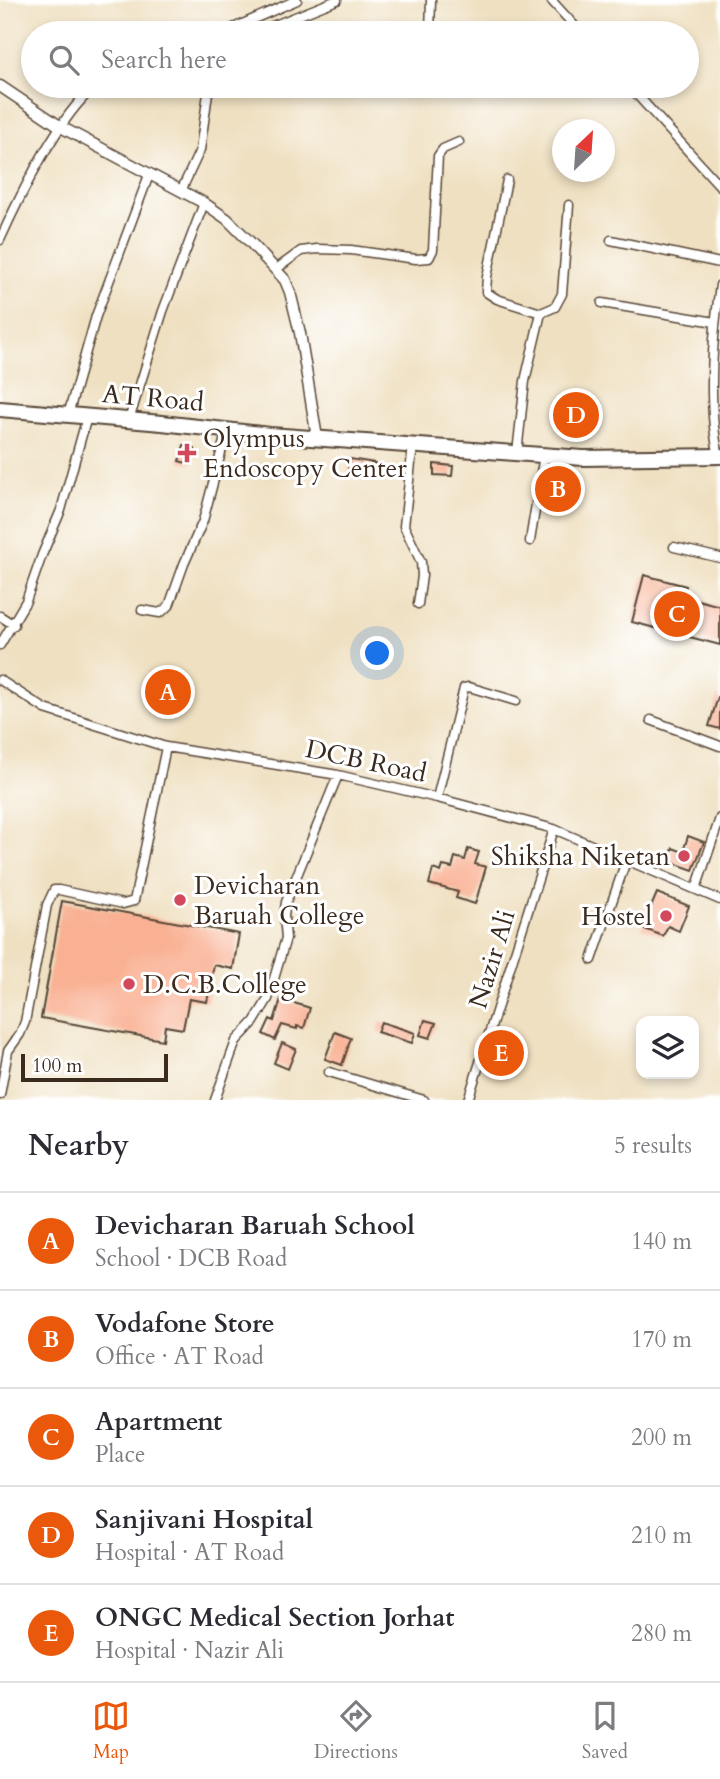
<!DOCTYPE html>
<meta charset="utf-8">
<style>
body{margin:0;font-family:Cardo,serif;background:#f7f7f7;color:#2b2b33}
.controls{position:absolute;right:21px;bottom:21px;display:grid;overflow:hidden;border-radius:14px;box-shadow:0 4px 10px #0003}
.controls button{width:63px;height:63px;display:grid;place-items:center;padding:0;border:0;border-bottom:2px solid #e1e1e2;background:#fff;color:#2b2b33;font:35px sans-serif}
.compass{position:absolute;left:552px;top:119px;width:63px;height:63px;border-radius:50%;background:#fff;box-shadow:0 4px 10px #0003;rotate:25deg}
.scale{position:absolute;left:21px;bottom:18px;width:147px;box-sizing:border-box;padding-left:7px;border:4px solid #3b2a1e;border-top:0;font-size:19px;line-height:24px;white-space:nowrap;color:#3b2a1e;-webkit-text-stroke:5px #fff;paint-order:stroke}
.you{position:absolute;left:378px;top:654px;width:24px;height:24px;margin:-18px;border:5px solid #fff;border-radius:50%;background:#1a73e8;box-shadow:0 0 0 10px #1a73e833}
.badge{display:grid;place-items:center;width:46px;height:46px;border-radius:50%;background:#ea580c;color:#fff;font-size:23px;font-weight:700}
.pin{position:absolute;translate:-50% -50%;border:4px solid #fff;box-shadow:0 2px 7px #0006}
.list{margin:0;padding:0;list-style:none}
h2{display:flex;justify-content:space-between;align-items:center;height:91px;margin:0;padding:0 28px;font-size:30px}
h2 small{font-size:23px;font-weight:400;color:#7c7c81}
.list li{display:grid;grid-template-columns:46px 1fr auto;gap:21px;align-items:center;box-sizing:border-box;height:98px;padding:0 28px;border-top:2px solid #e1e1e2}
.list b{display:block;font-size:26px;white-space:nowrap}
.list p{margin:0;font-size:23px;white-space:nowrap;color:#7c7c81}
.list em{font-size:23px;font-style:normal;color:#7c7c81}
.icon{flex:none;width:38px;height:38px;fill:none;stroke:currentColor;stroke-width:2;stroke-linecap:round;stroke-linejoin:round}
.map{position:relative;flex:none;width:720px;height:1100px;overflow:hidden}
.search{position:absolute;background:#fff;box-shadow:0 4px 10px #0003;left:21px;right:21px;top:21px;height:77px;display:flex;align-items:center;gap:18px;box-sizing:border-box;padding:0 24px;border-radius:38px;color:#7c7c81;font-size:26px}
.sheet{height:581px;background:#fff}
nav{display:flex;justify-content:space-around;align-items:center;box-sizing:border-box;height:98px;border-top:2px solid #e1e1e2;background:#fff;font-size:19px;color:#7c7c81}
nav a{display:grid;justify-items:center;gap:4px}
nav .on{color:#ea580c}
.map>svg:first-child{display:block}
</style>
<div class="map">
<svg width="720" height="1100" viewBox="0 0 720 1100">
<rect width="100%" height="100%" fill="#fff"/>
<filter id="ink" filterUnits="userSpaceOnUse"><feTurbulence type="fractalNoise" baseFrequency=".0143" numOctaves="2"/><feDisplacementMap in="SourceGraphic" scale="14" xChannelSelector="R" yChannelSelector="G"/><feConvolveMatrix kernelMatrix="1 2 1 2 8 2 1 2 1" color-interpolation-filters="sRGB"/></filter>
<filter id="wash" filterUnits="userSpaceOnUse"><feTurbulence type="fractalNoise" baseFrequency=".00686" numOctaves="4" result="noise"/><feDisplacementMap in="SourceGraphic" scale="28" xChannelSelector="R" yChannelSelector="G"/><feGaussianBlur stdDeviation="1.57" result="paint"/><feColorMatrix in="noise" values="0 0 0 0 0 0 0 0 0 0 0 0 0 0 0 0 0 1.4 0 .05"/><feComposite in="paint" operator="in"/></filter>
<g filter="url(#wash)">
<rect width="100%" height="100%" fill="#efe0c1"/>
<g id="blocks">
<path fill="#f9b093" d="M184,445L195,449L190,464L179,461Z
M350,459L375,463L373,477L348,473Z
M434,464L453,466L452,476L434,475Z
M644,575L686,586L683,596L720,606V645L632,622Z
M718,697H720V729L709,726Z
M688,836L704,842L693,870L668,861L673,848L683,852Z
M468,849L479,852L475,864L486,867L475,904L456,898L458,892L429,884L433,869L441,872L443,866L452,868L455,857L465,860Z
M657,893L689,906L679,931L668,926L663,936L642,928Z
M62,901L239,934L233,969L214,965L207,1002L189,999L183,1029L165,1026L163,1040L41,1018Z
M281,999L310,1008L304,1028L297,1026V1029L282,1025L275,1040L263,1034L270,1019L274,1021Z
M425,1020L436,1023L430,1038L420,1035Z
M381,1022L415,1033L412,1043L377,1032Z
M335,1032L351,1038L342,1065L325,1059Z
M282,1043L296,1049L288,1069L274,1063Z"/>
</g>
</g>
<g filter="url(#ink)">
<use href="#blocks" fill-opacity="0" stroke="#564536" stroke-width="2"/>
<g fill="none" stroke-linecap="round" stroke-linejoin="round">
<defs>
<path id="minor" d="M551,0L581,33
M222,33L297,0
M255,33L337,0
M430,33L431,0
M629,86L720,186
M507,180L487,277L486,292L497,299L541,313
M181,191L200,150L209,86
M0,240C19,198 60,113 96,86
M611,240L720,263
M275,270L301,251L317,249L351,250L416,259L429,258L433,250L438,156L443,149L459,142
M602,303L715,322
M68,415L96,316L149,175
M129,420L163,311L204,203
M413,445L404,526L421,562L422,576L418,604
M517,453L525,381L541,313L555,307L562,294L569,205
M719,456C707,407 713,335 720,285
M530,541L544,455
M674,547L720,558
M142,610L160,613L169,606L184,564L203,521L227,430
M0,616L14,625
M0,645L26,601L42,555L61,510L87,417
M0,680L45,709L166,747L338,775L437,798L554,829L720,900
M651,720L720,746
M437,798L464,688L469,687L516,701
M696,889L720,818
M592,960L626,861
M329,1072L424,1100
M0,1095L8,1051L20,1034L25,1022L47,905L54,890H59L123,904L134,901L166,747
M215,1100L236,1041L254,1022L268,999L286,938L284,916L286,902L338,775
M468,1100L554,829"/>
<path id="tertiary" d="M0,86L61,127L204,203L227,219L252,244L285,280L290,292L300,333L317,438"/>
<path id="trunk" d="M0,409L162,423L270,435L583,458L720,456"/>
</defs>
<use href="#minor" stroke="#564536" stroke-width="11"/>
<use href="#tertiary" stroke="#564536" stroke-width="13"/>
<use href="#trunk" stroke="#564536" stroke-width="18"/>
<use href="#minor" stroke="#fff" stroke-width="8"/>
<use href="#tertiary" stroke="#fff" stroke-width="10"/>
<use href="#trunk" stroke="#fff" stroke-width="14"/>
</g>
</g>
<g fill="#d1495b" stroke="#fff" stroke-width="2.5">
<path d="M183.5 442.5h7v7h7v7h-7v7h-7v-7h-7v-7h7z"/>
<circle cx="684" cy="856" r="7"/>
<circle cx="180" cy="900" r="7"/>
<circle cx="666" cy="916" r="7"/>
<circle cx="129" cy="984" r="7"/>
</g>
<g text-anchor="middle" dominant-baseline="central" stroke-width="6" stroke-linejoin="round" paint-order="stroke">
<g font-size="26" fill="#3b2a1e" stroke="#fff">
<text transform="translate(153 398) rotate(5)">AT Road</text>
<text transform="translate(366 761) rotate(12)">DCB Road</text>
<text transform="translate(492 959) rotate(-73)">Nazir Ali</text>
</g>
<g font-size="26" fill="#3b2a1e" stroke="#fff" text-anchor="start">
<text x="203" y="438">Olympus<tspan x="203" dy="30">Endoscopy Center</tspan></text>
<text x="670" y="856" text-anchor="end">Shiksha Niketan</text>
<text x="194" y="885">Devicharan<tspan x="194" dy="30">Baruah College</tspan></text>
<text x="652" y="916" text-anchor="end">Hostel</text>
<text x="143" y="984">D.C.B.College</text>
</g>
</g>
</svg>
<div class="controls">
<button><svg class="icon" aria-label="layers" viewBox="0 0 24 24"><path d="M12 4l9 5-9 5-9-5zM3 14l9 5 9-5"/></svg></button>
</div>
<svg class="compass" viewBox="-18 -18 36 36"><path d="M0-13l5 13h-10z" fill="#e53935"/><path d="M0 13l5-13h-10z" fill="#7c7c81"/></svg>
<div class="scale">100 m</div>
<div class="you"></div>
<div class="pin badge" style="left:168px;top:692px">A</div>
<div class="pin badge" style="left:558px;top:489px">B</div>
<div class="pin badge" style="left:677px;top:614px">C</div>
<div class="pin badge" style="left:576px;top:415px">D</div>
<div class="pin badge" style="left:501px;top:1053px">E</div>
<div class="search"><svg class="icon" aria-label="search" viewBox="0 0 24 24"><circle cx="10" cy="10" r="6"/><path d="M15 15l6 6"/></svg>Search here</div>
</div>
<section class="sheet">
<h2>Nearby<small>5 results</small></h2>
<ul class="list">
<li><span class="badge">A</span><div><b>Devicharan Baruah School</b><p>School · DCB Road</p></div><em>140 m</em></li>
<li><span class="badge">B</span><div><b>Vodafone Store</b><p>Office · AT Road</p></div><em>170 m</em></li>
<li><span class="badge">C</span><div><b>Apartment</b><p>Place</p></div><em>200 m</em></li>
<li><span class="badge">D</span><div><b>Sanjivani Hospital</b><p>Hospital · AT Road</p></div><em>210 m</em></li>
<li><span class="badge">E</span><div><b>ONGC Medical Section Jorhat</b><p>Hospital · Nazir Ali</p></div><em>280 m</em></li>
</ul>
</section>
<nav>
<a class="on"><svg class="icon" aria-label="map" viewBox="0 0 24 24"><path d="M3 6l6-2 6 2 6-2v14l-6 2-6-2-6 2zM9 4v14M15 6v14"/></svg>Map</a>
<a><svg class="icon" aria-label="directions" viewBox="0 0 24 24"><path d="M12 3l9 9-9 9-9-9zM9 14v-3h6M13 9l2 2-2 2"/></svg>Directions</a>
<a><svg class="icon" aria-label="saved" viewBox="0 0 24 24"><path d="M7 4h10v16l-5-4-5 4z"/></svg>Saved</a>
</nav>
